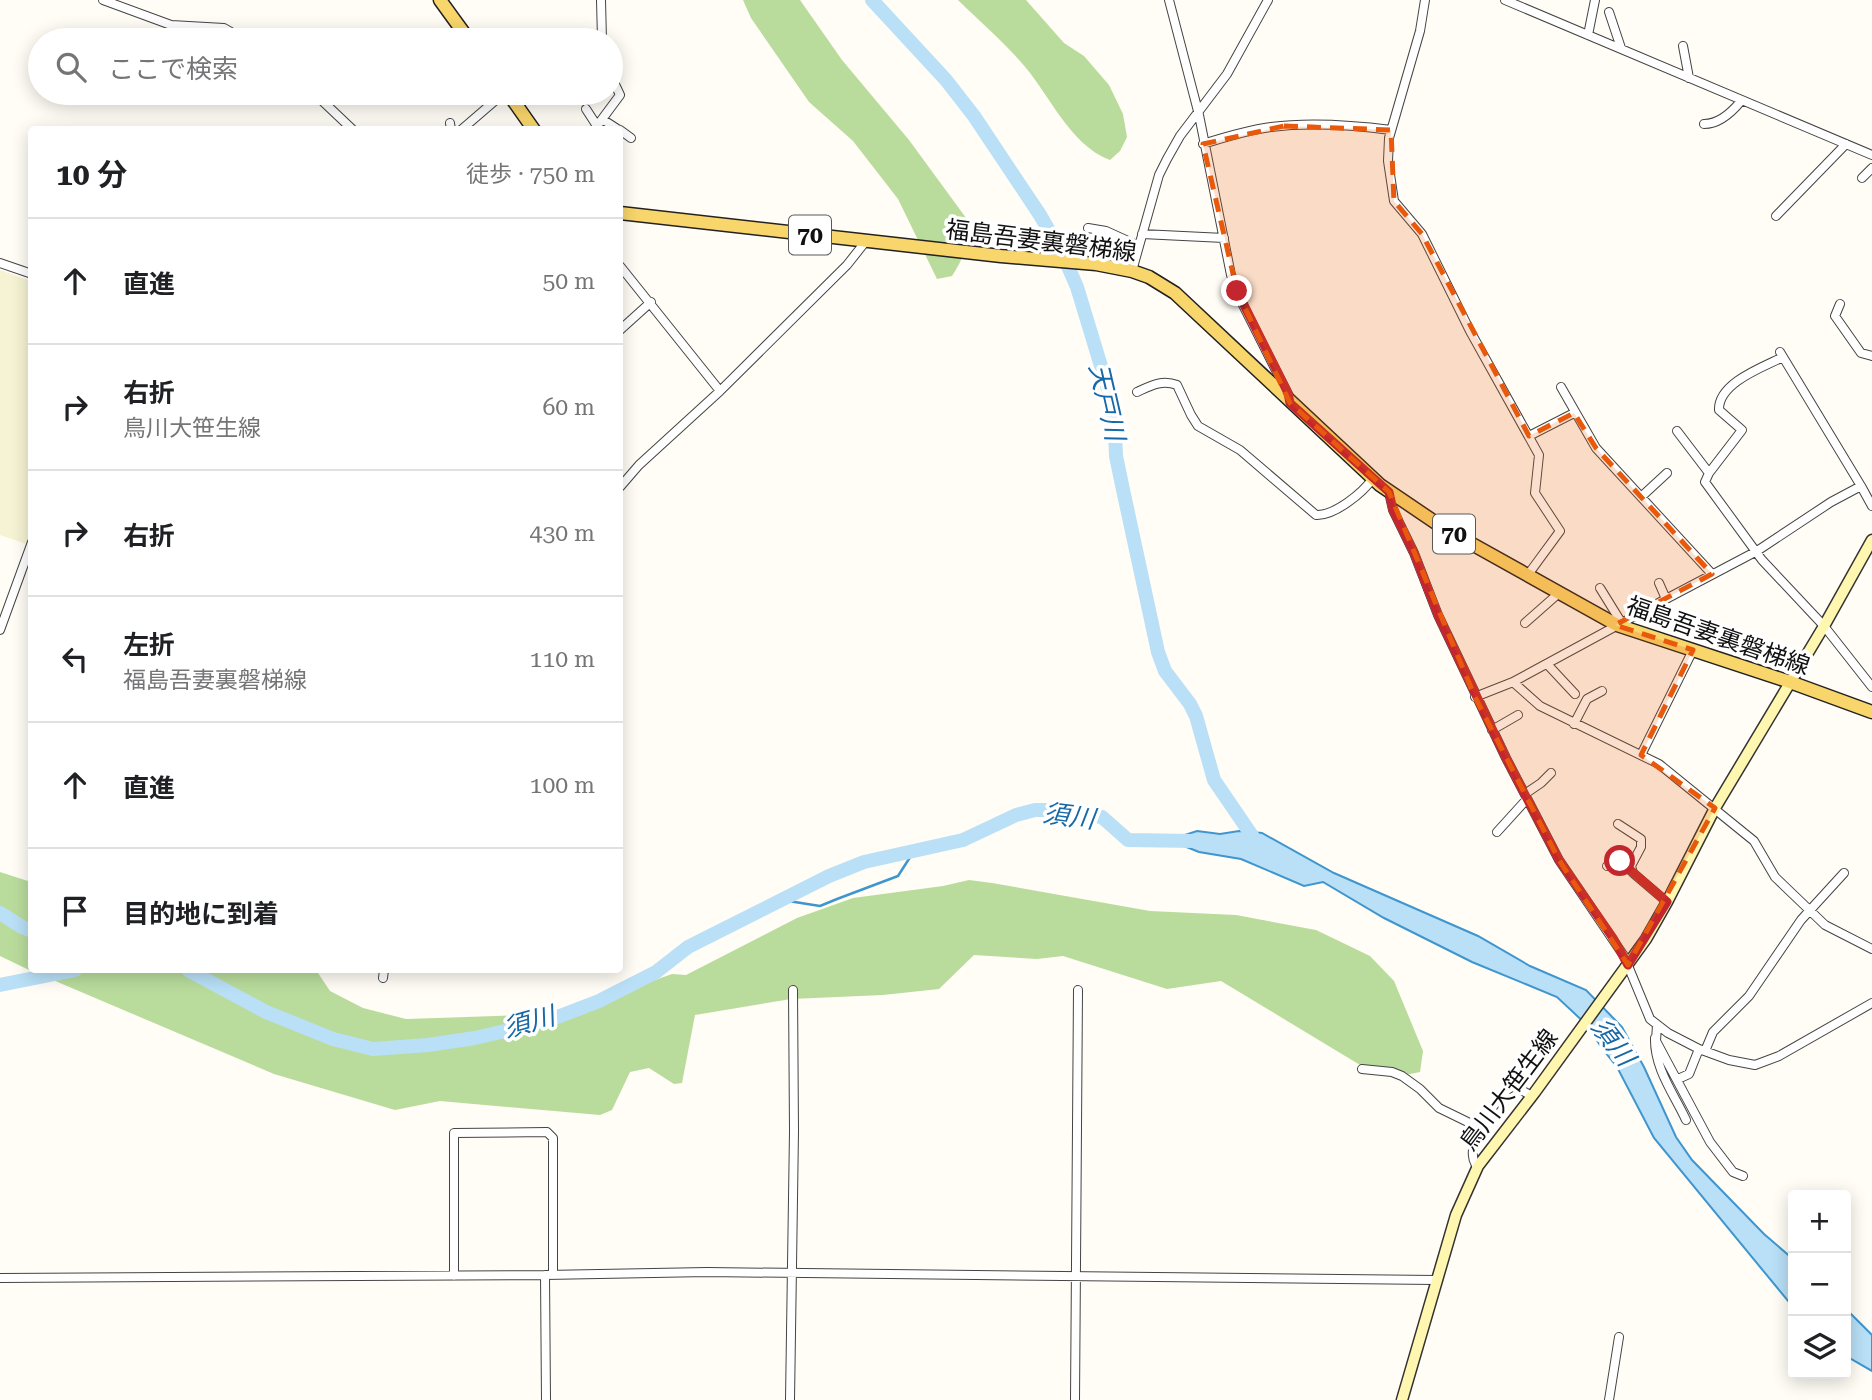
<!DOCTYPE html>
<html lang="ja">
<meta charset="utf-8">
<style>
body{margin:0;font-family:"Roboto Serif","Noto Sans JP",serif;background:#f2f2f2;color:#202124}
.controls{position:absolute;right:21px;bottom:21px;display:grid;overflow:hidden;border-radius:7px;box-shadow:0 4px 18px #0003}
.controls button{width:63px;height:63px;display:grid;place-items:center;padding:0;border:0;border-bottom:2px solid #e0e0e0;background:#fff;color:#202124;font:35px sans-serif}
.stop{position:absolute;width:21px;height:21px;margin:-16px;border:5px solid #c4262e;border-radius:50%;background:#fff}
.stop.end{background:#c4262e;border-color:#fff;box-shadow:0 2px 7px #0008}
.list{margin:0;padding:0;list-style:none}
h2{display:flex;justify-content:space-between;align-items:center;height:91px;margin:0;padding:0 28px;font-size:30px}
h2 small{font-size:23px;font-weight:400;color:#757577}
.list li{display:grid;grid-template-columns:46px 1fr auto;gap:21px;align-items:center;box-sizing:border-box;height:126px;padding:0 28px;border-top:2px solid #e0e0e0}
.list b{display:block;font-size:26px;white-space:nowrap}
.list p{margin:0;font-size:23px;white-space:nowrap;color:#757577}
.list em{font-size:23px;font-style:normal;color:#757577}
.icon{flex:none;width:38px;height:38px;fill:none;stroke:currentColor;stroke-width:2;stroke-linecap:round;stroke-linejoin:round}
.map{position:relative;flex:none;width:1872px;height:1400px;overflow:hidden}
.search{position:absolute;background:#fff;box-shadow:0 4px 18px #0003;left:28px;top:28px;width:595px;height:77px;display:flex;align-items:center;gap:18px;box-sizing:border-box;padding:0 24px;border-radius:38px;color:#757577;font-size:26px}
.panel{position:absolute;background:#fff;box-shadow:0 4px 18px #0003;left:28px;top:126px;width:595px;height:847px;border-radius:7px}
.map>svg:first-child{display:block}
</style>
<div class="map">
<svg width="1872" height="1400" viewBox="0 0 1872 1400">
<rect width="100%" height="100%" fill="#fffdf5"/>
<path fill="#f6f3d4" d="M0,270L31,281L32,529L26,544L0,535Z"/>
<path fill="#b9dc9c" d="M743,0H800L842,60L909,140L969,222C970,243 963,259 952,276L937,279L898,199L853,141L809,102L751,18Z
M958,0H1026L1064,43L1084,56L1109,85L1123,114L1127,137L1120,151L1110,160C1069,145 1048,91 1020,61C1001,39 978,20 958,0Z
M0,872L31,882L32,970H316L330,991L363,1008L406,1019L558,1014L672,974L686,975L797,918L853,898L943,886L969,880L992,883L1150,911L1236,915L1316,930L1370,956L1394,981L1423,1051L1420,1072L1405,1075L1365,1068L1221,981L1167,989L1063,956L1037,959L974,955L939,989L883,995L791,999L695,1015L682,1083L674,1084L649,1068L630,1072L612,1110L600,1115L440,1101L395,1110L274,1074L27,969L0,956Z"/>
<path fill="#b9e0f7" stroke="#3f96cf" stroke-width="2" d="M1197,831L1220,834L1239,831L1262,833L1334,873L1478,936L1530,966L1586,990L1622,1027L1644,1067L1676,1137L1692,1160L1764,1234L1793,1259V1307L1654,1138L1617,1067L1601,1047L1589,1027L1557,997L1472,962L1384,918L1323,882L1304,886L1241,859L1199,852L1169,840Z
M1846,1309L1872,1335V1371L1846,1356Z"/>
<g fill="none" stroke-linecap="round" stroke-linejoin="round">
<path stroke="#3f96cf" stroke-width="2.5" d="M782,900L820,906L837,899L898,876L914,851"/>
<path stroke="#b9e0f7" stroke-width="14" d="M872,0L946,80L974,116L1040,215L1063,255L1077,287L1114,409L1116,456L1122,485L1158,652L1165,671L1190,704L1196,716L1214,780L1257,843
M0,913L22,927L32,931
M188,970L266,1012L333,1039L373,1049L428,1045L475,1038L518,1028L560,1016L599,1001L656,972L688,947L829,876L864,862L963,840L1016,815L1035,810H1048L1102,817L1128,840L1194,841
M0,985L75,970"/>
<defs>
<path id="street" d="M103,0L171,25L224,28L245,40
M601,0L602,40
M1169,0L1199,115L1231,275L1242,303L1289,396
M1425,0L1420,31L1389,138L1388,161L1394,201L1422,234L1470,331L1539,455L1535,493L1560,531L1527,576
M1505,0L1872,155
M1609,12L1621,48
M1588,35L1595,0
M1683,46L1689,78
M314,93L353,130
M586,109L597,126
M602,119L619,130
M450,123L451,130
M1704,124C1720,124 1732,112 1741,101
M461,130L504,93
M594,130L620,95L611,76
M620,130L631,138
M1203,144C1225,137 1248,130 1271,127C1310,122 1352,125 1391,130
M1862,178L1872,168
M1776,216L1846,144
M1088,228L1106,231L1139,246
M1142,234L1224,238
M0,263L32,274
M620,266L720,391
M1132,271L1159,175L1167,159L1180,136L1227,74L1268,0
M1840,304L1835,316L1861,353L1872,356
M620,330L651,302
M1780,352L1861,486
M1783,357C1763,367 1718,383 1719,410L1742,430L1709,473L1705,482L1762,560L1824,626L1872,687
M1561,387L1596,448L1712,574
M1137,392C1150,386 1162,379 1177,385L1191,415L1198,426L1240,450L1316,515C1334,516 1363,493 1373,478
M1677,431L1709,473
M1529,436L1574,413
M620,487L639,465L720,391L847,265L866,241
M1389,492L1393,510L1414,553L1438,615L1506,758L1559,860L1624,956L1650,1019L1668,1033L1699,1049L1729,1060L1755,1065L1779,1056L1872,1003
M1641,497L1667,473
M1659,583L1666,599L1757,551L1831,502L1861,486L1872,506
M1600,588L1621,622
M1525,623L1559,593
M0,630L32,542
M1547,664L1575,694
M1513,682L1540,706L1659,764L1754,841L1775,877L1825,925L1872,949
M1475,697L1513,682L1666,599
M1574,724L1587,699L1602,691
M1492,730L1518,715
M1641,755L1693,650
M1525,794L1541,783L1551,773
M1618,824L1641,839V847L1631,866L1633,873L1667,902
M1497,832L1527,799
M1607,866L1617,859L1631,871
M383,978L384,970
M1657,1025L1656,1041L1710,1142L1733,1172L1743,1176
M1655,1038C1654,1068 1674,1094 1686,1120
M1705,1051L1713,1032L1749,996L1801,920L1844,873
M1362,1069L1392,1072L1402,1076L1420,1089L1439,1108L1480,1128
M1678,1079L1689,1074L1699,1049
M1477,1167C1475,1163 1473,1161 1473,1156C1470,1139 1499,1091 1514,1086L1532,1096
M545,1275L546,1400
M454,1276V1133L547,1132L553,1138V1275
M0,1278L545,1275L707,1272L1436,1280
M790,1400L794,1131L793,990
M1075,1400L1078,990
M1609,1400L1619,1337"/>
<path id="secondary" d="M1402,1400L1456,1215L1478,1166L1535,1092L1646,939L1667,902L1715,808L1824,626L1872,540"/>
<path id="primary" d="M440,0L469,40
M508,93L534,130
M620,213L1001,256L1096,264L1132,271L1149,277L1175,293L1380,485L1445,529L1617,625L1790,682L1872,712"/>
</defs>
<use href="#street" stroke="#444" stroke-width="10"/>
<use href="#secondary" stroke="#333" stroke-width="13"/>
<use href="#primary" stroke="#222" stroke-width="15"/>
<use href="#street" stroke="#fff" stroke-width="8"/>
<use href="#secondary" stroke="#fff6b0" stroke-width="10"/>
<use href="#primary" stroke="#f9d66b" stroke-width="12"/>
</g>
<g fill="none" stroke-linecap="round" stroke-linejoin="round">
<path stroke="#c4262e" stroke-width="9" d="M1237,291L1288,393L1290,403L1389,492L1393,510L1414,553L1438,615L1506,758L1559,860L1613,938L1628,965L1667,902L1620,861"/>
</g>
<path fill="#e8590c" fill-opacity="0.2" stroke="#e8590c" stroke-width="5" stroke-dasharray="14 9" stroke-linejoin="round" d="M1284,126L1391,130L1394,201L1422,234L1529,436L1574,413L1596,448L1712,574L1615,625L1693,650L1641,755L1715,808L1628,965L1559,860L1475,697L1389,492L1290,403L1237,291L1203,144Z"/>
<g text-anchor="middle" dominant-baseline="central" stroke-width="7" stroke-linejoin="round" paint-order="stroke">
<g fill="#fff" stroke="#585858" stroke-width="2">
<rect x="789" y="215.5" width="42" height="39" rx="5"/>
<rect x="1433" y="514.5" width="42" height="39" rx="5"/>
</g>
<g font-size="23" font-weight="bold" fill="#111">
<text x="810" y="235">70</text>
<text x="1454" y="534">70</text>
</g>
<g font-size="24" fill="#111" stroke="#fff">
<text transform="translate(1041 241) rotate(7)">福島吾妻裏磐梯線</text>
<text transform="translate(1718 636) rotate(19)">福島吾妻裏磐梯線</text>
<text transform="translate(1509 1090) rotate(-53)">鳥川大笹生線</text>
</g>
<g font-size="26" font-style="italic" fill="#1768a6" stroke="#fff">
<text transform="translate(1107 402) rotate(77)">天戸川</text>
<text transform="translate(1069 816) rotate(7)">須川</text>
<text transform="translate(529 1022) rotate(-16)">須川</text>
<text transform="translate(1613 1042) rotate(52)">須川</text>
</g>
</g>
</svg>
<div class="controls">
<button>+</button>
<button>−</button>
<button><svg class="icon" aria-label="layers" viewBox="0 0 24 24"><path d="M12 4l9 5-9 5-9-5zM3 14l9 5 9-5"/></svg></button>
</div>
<div class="stop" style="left:1620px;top:861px"></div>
<div class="stop end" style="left:1237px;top:291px"></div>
<div class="search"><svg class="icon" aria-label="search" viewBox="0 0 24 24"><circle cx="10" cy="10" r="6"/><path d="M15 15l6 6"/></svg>ここで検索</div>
<section class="panel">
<h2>10 分<small>徒歩 · 750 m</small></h2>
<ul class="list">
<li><svg class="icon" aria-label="ahead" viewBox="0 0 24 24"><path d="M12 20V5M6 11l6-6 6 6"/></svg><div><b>直進</b></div><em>50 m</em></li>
<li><svg class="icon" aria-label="right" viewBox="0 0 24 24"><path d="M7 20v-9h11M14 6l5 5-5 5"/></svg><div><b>右折</b><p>鳥川大笹生線</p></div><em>60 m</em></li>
<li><svg class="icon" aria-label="right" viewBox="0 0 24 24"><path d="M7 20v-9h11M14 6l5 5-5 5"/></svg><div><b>右折</b></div><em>430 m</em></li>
<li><svg class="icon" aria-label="left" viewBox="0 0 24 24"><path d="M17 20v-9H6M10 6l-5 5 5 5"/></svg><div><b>左折</b><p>福島吾妻裏磐梯線</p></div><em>110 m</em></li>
<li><svg class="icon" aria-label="ahead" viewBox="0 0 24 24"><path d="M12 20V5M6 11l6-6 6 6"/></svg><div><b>直進</b></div><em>100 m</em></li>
<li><svg class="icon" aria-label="arrive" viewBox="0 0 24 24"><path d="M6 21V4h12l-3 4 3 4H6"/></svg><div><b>目的地に到着</b></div></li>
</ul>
</section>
</div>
